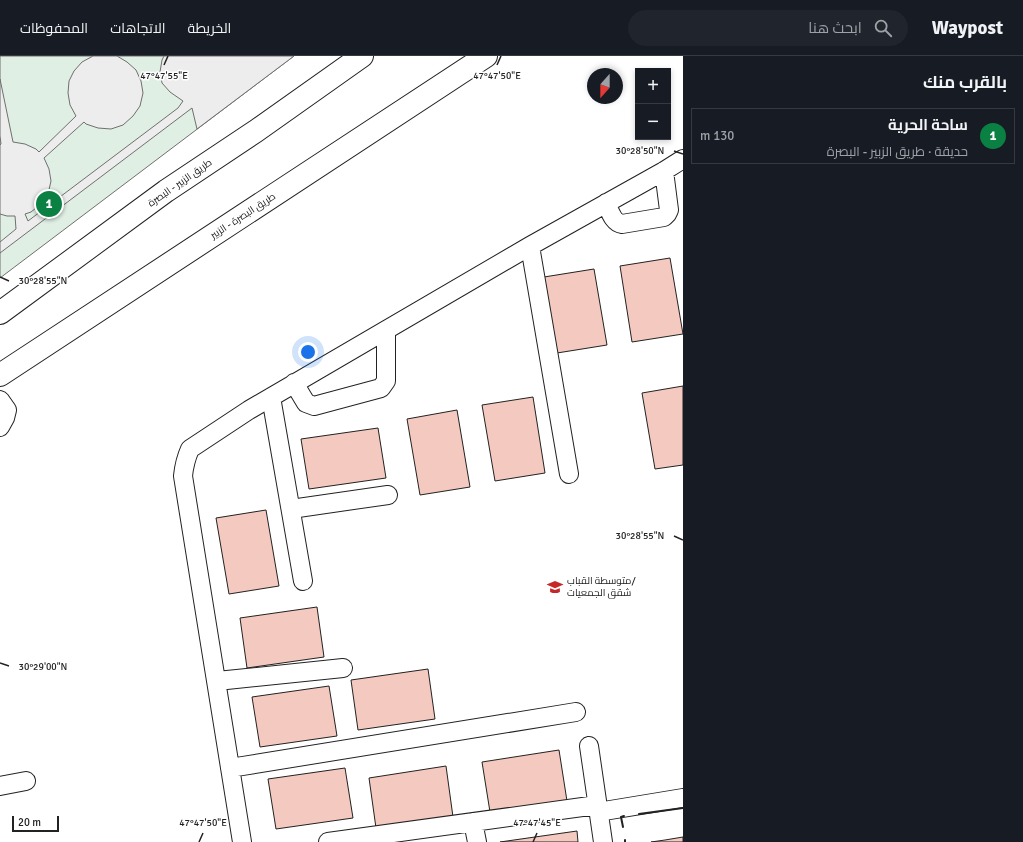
<!DOCTYPE html>
<html lang="ar">
<meta charset="utf-8">
<style>
body{margin:0;font-family:Signika,Cairo,sans-serif;background:#20242c;color:#f1f3f6;direction:rtl}
.controls{position:absolute;right:12px;top:12px;display:grid;overflow:hidden;border-radius:0px;box-shadow:0 2px 6px #0003}
.controls button{width:36px;height:36px;display:grid;place-items:center;padding:0;border:0;border-bottom:1px solid #363941;background:#171b24;color:#f1f3f6;font:20px sans-serif}
.compass{position:absolute;left:587px;top:12px;width:36px;height:36px;border-radius:50%;background:#171b24;box-shadow:0 2px 6px #0003;rotate:201deg}
.scale{position:absolute;left:12px;bottom:10px;width:47px;box-sizing:border-box;padding-left:4px;border:2px solid #222;border-top:0;font-size:11px;line-height:14px;white-space:nowrap;color:#222;-webkit-text-stroke:3px #fff;paint-order:stroke}
.you{position:absolute;left:308px;top:296px;width:14px;height:14px;margin:-10px;border:3px solid #fff;border-radius:50%;background:#1a73e8;box-shadow:0 0 0 6px #1a73e833}
.badge{display:grid;place-items:center;width:26px;height:26px;border-radius:50%;background:#0b8043;color:#fff;font-size:13px;font-weight:700}
.pin{position:absolute;translate:-50% -50%;border:2px solid #fff;box-shadow:0 1px 4px #0006}
.list{margin:0;padding:0;list-style:none}
h2{display:flex;justify-content:space-between;align-items:center;height:52px;margin:0;padding:0 16px;font-size:17px}
h2 small{font-size:13px;font-weight:400;color:#9ea1a6}
.list li{display:grid;grid-template-columns:26px 1fr auto;gap:12px;align-items:center;box-sizing:border-box;height:56px;margin:0 8px 8px;padding:0 8px;border:1px solid #363941;border-radius:0px}
.list b{display:block;font-size:15px;white-space:nowrap}
.list p{margin:0;font-size:13px;white-space:nowrap;color:#9ea1a6}
.list em{font-size:13px;font-style:normal;color:#9ea1a6}
.icon{flex:none;width:22px;height:22px;fill:none;stroke:currentColor;stroke-width:2;stroke-linecap:round;stroke-linejoin:round}
.map{position:relative;flex:none;width:683px;height:786px;overflow:hidden;direction:ltr}
header{display:flex;align-items:center;gap:24px;box-sizing:border-box;height:56px;padding:0 20px;background:#171b24;border-bottom:1px solid #363941}
header strong{font-size:19px}
nav{display:flex;gap:22px;margin-inline-start:auto;font-size:14px}
.search{width:280px;height:36px;background:#20242c;display:flex;align-items:center;gap:10px;box-sizing:border-box;padding:0 14px;border-radius:22px;color:#9ea1a6;font-size:15px}
main{display:flex}
aside{flex:1;background:#171b24}
.map>svg:first-child{display:block}
</style>
<header>
<strong>Waypost</strong>
<div class="search"><svg class="icon" aria-label="search" viewBox="0 0 24 24"><circle cx="10" cy="10" r="6"/><path d="M15 15l6 6"/></svg>ابحث هنا</div>
<nav><a>الخريطة</a><a>الاتجاهات</a><a>المحفوظات</a></nav>
</header>
<main>
<aside>
<h2>بالقرب منك<small></small></h2>
<ul class="list">
<li><span class="badge">1</span><div><b>ساحة الحرية</b><p>حديقة · طريق الزبير - البصرة</p></div><em>130 m</em></li>
</ul>
</aside>
<div class="map">
<svg width="683" height="786" viewBox="0 0 683 786">
<rect width="100%" height="100%" fill="#fff"/>
<path fill="#e0efe3" stroke="#6f6f6f" d="M0,0H294L0,222Z"/>
<path fill="#ededed" stroke="#6f6f6f" d="M93,0H117L127,6L136,14L141,25L143,37L140,50L133,60L123,69L111,73L98,72L86,68L84,66L44,102L49,113L51,125L48,138L41,148L31,156L25,158L28,165L178,52L183,45L170,36L162,27L160,16L162,4L164,0H294L197,73L192,52L0,197V186L16,173L15,160H7L0,158V89L1,88L0,80V23L13,86L25,88L36,93L39,96L76,60L70,49L68,37L69,25L74,15L82,6Z"/>
<path fill="#f3c9c0" stroke="#222" d="M670,202L683,278L632,286L620,210Z
M594,213L607,289L557,297L544,221Z
M683,330V409L655,413L642,337Z
M533,341L545,417L495,425L482,349Z
M457,354L470,431L420,439L407,363Z
M378,372L386,422L309,433L301,383Z
M266,454L279,530L229,538L216,462Z
M317,551L324,601L247,612L240,562Z
M428,613L435,663L358,674L351,624Z
M329,630L337,680L260,691L252,641Z
M559,694L567,745L490,756L482,706Z
M446,710L453,761L376,772L369,722Z
M345,712L353,762L276,773L268,723Z
M577,775L578,786H500Z
M683,781V786H651L665,784Z"/>
<g fill="none" stroke-linecap="round" stroke-linejoin="round">
<defs>
<path id="minor" d="M606,147C610,155 613,167 622,168L664,161L667,158L669,154L664,115
M530,190L569,418
M294,327L306,347L314,350L381,332L386,325V274
M271,341L303,525
M0,344L7,354L5,362L0,371
M291,453L388,439
M217,625L343,612
M589,690L603,786
M230,712L576,656
M0,730L26,725
M598,756L683,742
M473,766L477,786
M242,786L183,420C184,410 186,402 190,393L249,354L530,190L664,115L683,103
M328,786L597,749"/>
<path id="highway" d="M0,257L166,135L256,75L362,0
M0,319L486,0"/>
</defs>
<use href="#minor" stroke="#222" stroke-width="20"/>
<use href="#highway" stroke="#222" stroke-width="24"/>
<use href="#minor" stroke="#fff" stroke-width="18"/>
<use href="#highway" stroke="#fff" stroke-width="22"/>
<path stroke="#222" stroke-width="2" d="M639,758L683,752
M623,771L621,761L624,760
M625,784V786"/>
</g>
<path fill="none" stroke="#222" stroke-width="1.5" d="M164,9L168,0M497,9L501,0M674,95L683,98M0,221L9,225M674,480L683,484M0,607L9,610M199,786L203,777M533,786L537,777"/>
<defs>
<symbol id="school-bare" viewBox="-9 -9 18 18"><path d="M0-5L7-2L0 1L-7-2ZM-4 1L0 2.5L4 1V4Q0 6-4 4Z" fill="#c62828" stroke="#fff" stroke-width="2.5" paint-order="stroke"/></symbol>
</defs>
<g fill-rule="evenodd">
<use href="#school-bare" x="544" y="520" width="22" height="22"/>
</g>
<g text-anchor="middle" dominant-baseline="central" stroke-width="3" stroke-linejoin="round" paint-order="stroke">
<g font-size="10" fill="#222" stroke="#fff">
<text transform="translate(180 127) rotate(-35)">طريق الزبير - البصرة</text>
<text transform="translate(243 160) rotate(-33)">طريق البصرة - الزبير</text>
</g>
<g font-size="10" fill="#222" stroke="#fff" text-anchor="start">
<text x="567" y="525">متوسطة القباب/<tspan x="567" dy="12">شقق الجمعيات</tspan></text>
</g>
</g>
<g font-size="10" text-anchor="middle" fill="#222" stroke="#fff" stroke-width="3" stroke-linejoin="round" paint-order="stroke">
<text x="164" y="23">47°47'55"E</text>
<text x="497" y="23">47°47'50"E</text>
<text x="640" y="98">30°28'50"N</text>
<text x="43" y="228">30°28'55"N</text>
<text x="640" y="483">30°28'55"N</text>
<text x="43" y="614">30°29'00"N</text>
<text x="203" y="770">47°47'50"E</text>
<text x="537" y="770">47°47'45"E</text>
</g>
</svg>
<div class="controls">
<button>+</button>
<button>−</button>
</div>
<svg class="compass" viewBox="-18 -18 36 36"><path d="M0-13l5 13h-10z" fill="#e53935"/><path d="M0 13l5-13h-10z" fill="#9ea1a6"/></svg>
<div class="scale">20 m</div>
<div class="you"></div>
<div class="pin badge" style="left:49px;top:148px">1</div>
</div>
</main>
